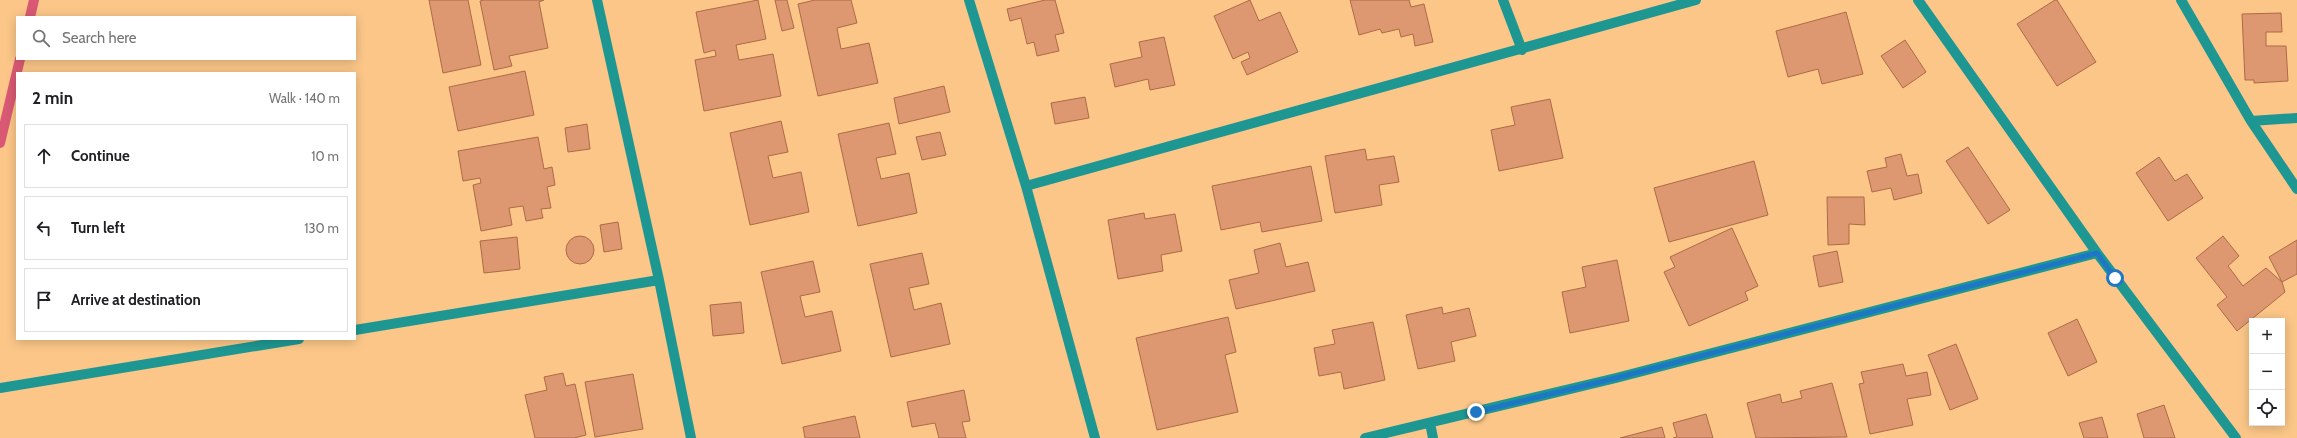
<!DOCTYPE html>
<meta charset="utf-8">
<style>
body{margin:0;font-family:Cabin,sans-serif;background:#f2f2f2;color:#202124}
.controls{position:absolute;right:12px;bottom:12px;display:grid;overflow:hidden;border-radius:0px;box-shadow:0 2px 10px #0003}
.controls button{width:36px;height:36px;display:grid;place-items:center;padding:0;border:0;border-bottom:1px solid #e0e0e0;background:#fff;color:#202124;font:20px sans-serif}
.stop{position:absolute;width:12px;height:12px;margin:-9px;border:3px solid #1e77c4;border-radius:50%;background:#fff}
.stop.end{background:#1e77c4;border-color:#fff;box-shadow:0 1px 4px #0008}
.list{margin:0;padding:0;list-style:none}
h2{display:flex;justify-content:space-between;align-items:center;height:52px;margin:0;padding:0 16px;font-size:17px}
h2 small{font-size:13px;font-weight:400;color:#757577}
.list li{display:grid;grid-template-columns:26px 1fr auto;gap:12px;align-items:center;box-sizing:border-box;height:64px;margin:0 8px 8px;padding:0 8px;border:1px solid #e0e0e0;border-radius:0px}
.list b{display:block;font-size:15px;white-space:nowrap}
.list em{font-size:13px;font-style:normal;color:#757577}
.icon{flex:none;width:22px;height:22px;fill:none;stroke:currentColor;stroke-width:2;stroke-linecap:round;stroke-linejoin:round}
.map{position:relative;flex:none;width:2297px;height:438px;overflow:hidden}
.search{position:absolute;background:#fff;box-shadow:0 2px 10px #0003;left:16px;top:16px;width:340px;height:44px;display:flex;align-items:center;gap:10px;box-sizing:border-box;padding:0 14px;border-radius:0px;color:#757577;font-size:15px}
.panel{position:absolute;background:#fff;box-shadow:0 2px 10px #0003;left:16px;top:72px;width:340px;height:268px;border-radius:0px}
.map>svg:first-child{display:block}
</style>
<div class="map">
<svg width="2297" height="438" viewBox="0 0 2297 438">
<rect width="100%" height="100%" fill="#fbc688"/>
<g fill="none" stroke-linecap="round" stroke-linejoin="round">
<path stroke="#d95974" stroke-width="10" d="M30,17L34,0
M0,143L20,59"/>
</g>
<path fill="#dd9871" stroke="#ad6b46" d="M429,0H468L481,65L443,73Z
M484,0H544L539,2L548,48L509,56L512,66L494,70L480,1Z
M758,0L766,39L736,45L739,60L773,54L781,96L704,111L695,60L716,56L715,50L704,53L696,12Z
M775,0H787L794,28L782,31Z
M815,0H851L857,23L837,28L841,49L869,43L878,83L818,96L798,4Z
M1045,0H1055L1064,33L1055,35L1059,51L1037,56L1034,42L1027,44L1021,18L1010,21L1007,9Z
M1250,0L1259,21L1280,12L1298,52L1247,75L1241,62L1250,58L1248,52L1233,59L1214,16Z
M1350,0H1409L1411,7L1424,4L1433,42L1415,46L1413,34L1401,37L1399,29L1382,33L1380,29L1359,35Z
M2055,0H2057L2096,62L2057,86L2017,24Z
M1846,12L1863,74L1822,84L1818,69L1788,77L1776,31Z
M2281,13L2282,32H2266V46H2286L2288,81L2254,83V80H2245L2242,14Z
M1164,37L1175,85L1150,90L1148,79L1115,87L1110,64L1142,57L1139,42Z
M1905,40L1926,72L1903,88L1881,56Z
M525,71L534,115L458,131L449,87Z
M944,86L950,112L899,124L894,98Z
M1085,97L1089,118L1055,124L1051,103Z
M1550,99L1563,158L1499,171L1491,130L1515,125L1511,107Z
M781,121L788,152L768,156L773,178L801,172L809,212L750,225L730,133Z
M889,123L896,154L876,158L881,179L909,173L917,213L858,226L838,134Z
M587,124L590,149L568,152L565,128Z
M940,132L946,155L922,160L916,137Z
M538,137L544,169L552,167L555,185L547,187L551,208L541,209L543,218L526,221L523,206L509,208L512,225L481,231L473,185L481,183L480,178L463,181L458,151Z
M1968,147L2010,210L1988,224L1946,161Z
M1365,149L1367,160L1394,156L1399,182L1379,185L1382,205L1335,213L1325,156Z
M1901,154L1907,176L1918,174L1922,193L1894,200L1891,188L1872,192L1867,171L1887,167L1885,158Z
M2159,157L2175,181L2187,174L2203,198L2168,221L2136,173Z
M1754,161L1768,215L1669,242L1654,188Z
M1311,166L1322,221L1262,232L1260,222L1221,230L1212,186Z
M1827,197H1864L1865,225L1849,224V244L1828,245Z
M1144,213L1145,219L1175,214L1182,251L1161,255L1163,271L1118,279L1108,220Z
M618,222L622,249L604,252L600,225Z
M1732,228L1758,286L1745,292L1748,300L1689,326L1664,272L1675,267L1670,257Z
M566 250a14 14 0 1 1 28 0a14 14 0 1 1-28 0Z
M2223,236L2239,256L2228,266L2243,286L2266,268L2282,282L2285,292L2237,331L2217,305L2227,297L2196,258Z
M517,237L520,269L484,273L480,241Z
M2297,240V274L2282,282L2269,257Z
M1280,243L1286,267L1308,262L1315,291L1236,309L1229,280L1259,273L1254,250Z
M1837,251L1843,282L1819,287L1813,256Z
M922,253L929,284L909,288L914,310L941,303L950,344L891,357L870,264Z
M1617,260L1629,321L1570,333L1562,292L1586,287L1582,267Z
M813,261L820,292L800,296L805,317L832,311L841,351L782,364L761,272Z
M741,302L744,333L713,336L710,305Z
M1442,307L1443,314L1469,308L1476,336L1451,342L1455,361L1418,369L1406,315Z
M1228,317L1236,352L1225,355L1238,412L1157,430L1136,338Z
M2077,319L2097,362L2068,376L2048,333Z
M1373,322L1385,380L1344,389L1341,372L1319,376L1314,348L1335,344L1332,330Z
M1956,344L1978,399L1950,410L1928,355Z
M1903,364L1906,376L1927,372L1931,395L1907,399L1913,425L1870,434L1859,384L1864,383L1861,372Z
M563,373L566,386L575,384L586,435L574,438H535L525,395L547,390L544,377Z
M633,374L643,429L595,437L585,382Z
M1832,383L1847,437L1756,438L1747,403L1780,394L1782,403L1802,398L1800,391Z
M964,390L970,421L962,422L966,438H939L935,423L912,427L907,402Z
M2164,405L2175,438H2144L2137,414Z
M1706,414L1713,438H1673L1677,437L1673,423Z
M855,416L860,438H805L803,427Z
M2102,417L2108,438H2084L2079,423Z
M1662,427L1665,438H1620Z"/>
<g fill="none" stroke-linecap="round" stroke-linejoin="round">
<path stroke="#1e9792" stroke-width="10" d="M597,0L659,280L691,438
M969,0L1026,186L1095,438
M1503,0L1522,50
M1918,0L2097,253L2236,438
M2181,0L2251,121L2297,189
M2251,121L2297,118
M1026,186L1696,0
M355,330L659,280
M0,388L299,339
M1430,423L1433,438
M1365,438L1616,378L2097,253"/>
</g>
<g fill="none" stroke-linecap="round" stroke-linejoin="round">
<path stroke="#1e77c4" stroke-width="5" d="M1476,412L1616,378L2097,253L2115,278"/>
</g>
</svg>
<div class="controls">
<button>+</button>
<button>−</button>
<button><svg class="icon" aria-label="locate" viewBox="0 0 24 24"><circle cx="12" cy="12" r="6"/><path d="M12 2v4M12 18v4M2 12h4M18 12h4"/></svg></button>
</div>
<div class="stop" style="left:2115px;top:278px"></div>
<div class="stop end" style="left:1476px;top:412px"></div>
<div class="search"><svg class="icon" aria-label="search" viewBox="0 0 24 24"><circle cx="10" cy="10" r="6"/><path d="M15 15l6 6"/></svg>Search here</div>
<section class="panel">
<h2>2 min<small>Walk · 140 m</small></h2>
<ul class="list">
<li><svg class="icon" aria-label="ahead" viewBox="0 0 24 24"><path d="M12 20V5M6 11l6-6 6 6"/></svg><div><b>Continue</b></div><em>10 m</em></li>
<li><svg class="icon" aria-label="left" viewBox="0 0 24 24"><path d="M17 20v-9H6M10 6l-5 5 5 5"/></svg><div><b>Turn left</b></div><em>130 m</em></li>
<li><svg class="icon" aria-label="arrive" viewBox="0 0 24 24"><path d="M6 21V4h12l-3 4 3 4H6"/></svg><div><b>Arrive at destination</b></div></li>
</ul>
</section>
</div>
